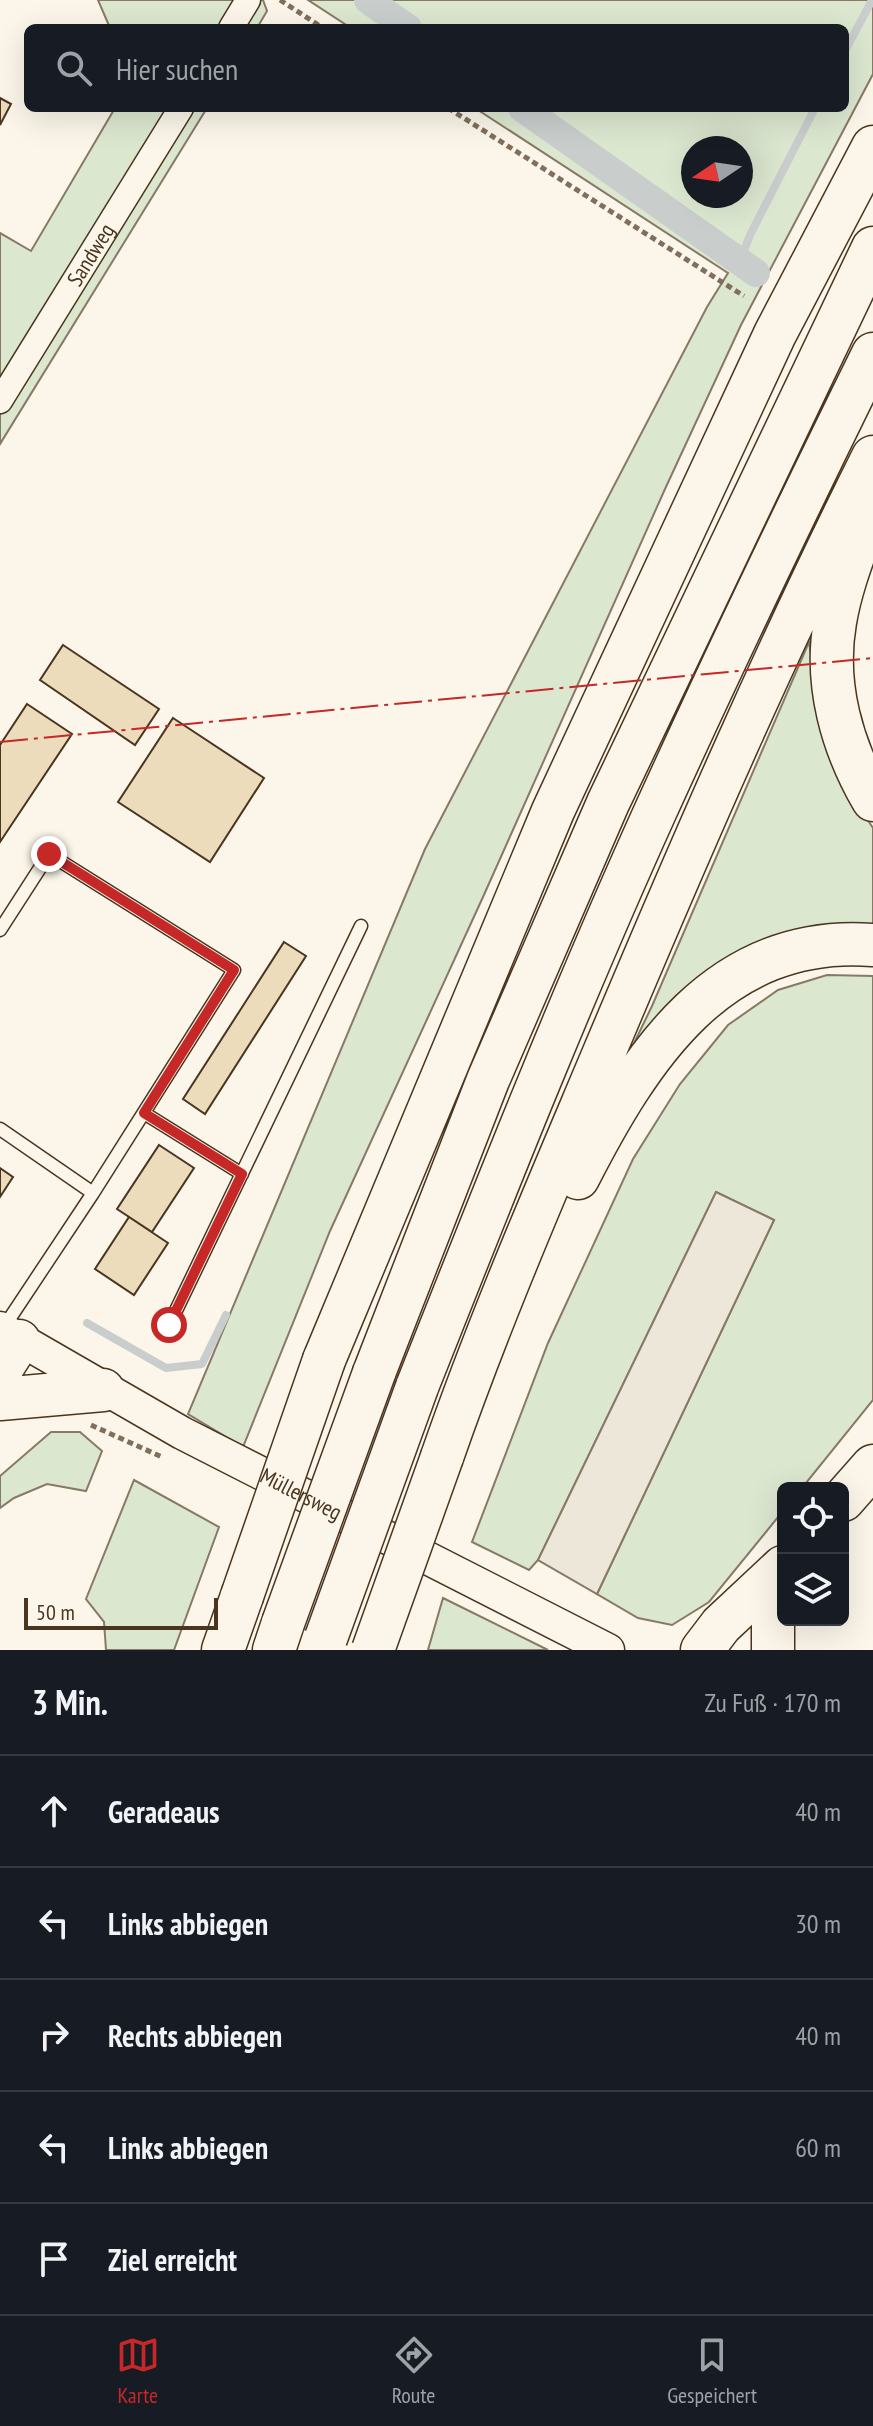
<!DOCTYPE html>
<html lang="de">
<meta charset="utf-8">
<style>
body{margin:0;font-family:"PT Sans Narrow",sans-serif;background:#242831;color:#f1f3f6}
.controls{position:absolute;right:24px;bottom:24px;display:grid;overflow:hidden;border-radius:12px;box-shadow:0 8px 32px #0002}
.controls button{width:72px;height:72px;display:grid;place-items:center;padding:0;border:0;border-bottom:2px solid #363941;background:#171b24;color:#f1f3f6;font:40px sans-serif}
.compass{position:absolute;left:681px;top:136px;width:72px;height:72px;border-radius:50%;background:#171b24;box-shadow:0 8px 32px #0002;rotate:257deg}
.scale{position:absolute;left:24px;bottom:20px;width:194px;box-sizing:border-box;padding-left:8px;border:4px solid #4a3520;border-top:0;font-size:22px;line-height:28px;white-space:nowrap;color:#4a3520;-webkit-text-stroke:6px #fbf6e9;paint-order:stroke}
.stop{position:absolute;width:24px;height:24px;margin:-18px;border:6px solid #c62828;border-radius:50%;background:#fff}
.stop.end{background:#c62828;border-color:#fff;box-shadow:0 2px 8px #0008}
.list{margin:0;padding:0;list-style:none}
h2{display:flex;justify-content:space-between;align-items:center;height:104px;margin:0;padding:0 32px;font-size:34px}
h2 small{font-size:26px;font-weight:400;color:#9ea1a6}
.list li{display:grid;grid-template-columns:52px 1fr auto;gap:24px;align-items:center;box-sizing:border-box;height:112px;padding:0 32px;border-top:2px solid #363941}
.list b{display:block;font-size:30px;white-space:nowrap}
.list em{font-size:26px;font-style:normal;color:#9ea1a6}
.icon{flex:none;width:44px;height:44px;fill:none;stroke:currentColor;stroke-width:2;stroke-linecap:round;stroke-linejoin:round}
.map{position:relative;flex:none;width:873px;height:1650px;overflow:hidden}
.search{position:absolute;background:#171b24;box-shadow:0 8px 32px #0002;left:24px;right:24px;top:24px;height:88px;display:flex;align-items:center;gap:20px;box-sizing:border-box;padding:0 28px;border-radius:12px;color:#9ea1a6;font-size:30px}
.sheet{height:664px;background:#171b24}
nav{display:flex;justify-content:space-around;align-items:center;box-sizing:border-box;height:112px;border-top:2px solid #363941;background:#171b24;font-size:22px;color:#9ea1a6}
nav a{display:grid;justify-items:center;gap:4px}
nav .on{color:#c62828}
.map>svg:first-child{display:block}
</style>
<div class="map">
<svg width="873" height="1650" viewBox="0 0 873 1650">
<rect width="100%" height="100%" fill="#fbf6e9"/>
<path fill="#dce7d0" stroke="#887966" stroke-width="2" fill-rule="evenodd" d="M98,0H263L267,11L257,28H110Z
M308,0H873V74L741,325L665,489L483,897L330,1231L243,1447L188,1414L425,849L707,307L728,273L475,108H845V28H351ZM693,148H741V196H693Z
M115,108H207L0,444V233L31,251Z
M809,642L817,693L849,791L873,828V930L816,926L734,956L623,1066L652,1006Z
M827,975L873,976V1400L802,1488H783V1511L709,1602L672,1625L638,1618L597,1594L774,1220L716,1192L538,1560L529,1570L472,1542L548,1343L633,1159L680,1084L728,1025L778,990Z
M51,1432H80L102,1451L86,1491L47,1484L14,1498L0,1508V1476Z
M134,1480L219,1527L174,1650H106L104,1622L86,1599Z
M443,1598L548,1650H428Z"/>
<path fill="#ede7d9" stroke="#887966" stroke-width="2" d="M716,1192L774,1220L597,1594L538,1560Z"/>
<g fill="none" stroke-linecap="round" stroke-linejoin="round">
<path stroke="#c9cecd" stroke-width="8" d="M845,51L872,0
M740,261L750,235L815,108
M87,1323L166,1368L202,1364L226,1315"/>
<path stroke="#c9cecd" stroke-width="28" d="M368,0L408,28
M522,108L756,273"/>
</g>
<path fill="#ecdcbc" stroke="#4a3520" stroke-width="2" d="M0,98L11,104L0,125Z
M63,645L159,709L135,745L40,680Z
M27,704L72,734L0,842V745Z
M173,718L264,778L210,862L118,802Z
M284,942L306,956L205,1114L183,1099Z
M159,1145L194,1168L152,1232L117,1209Z
M0,1168L13,1177L0,1197Z
M129,1217L168,1243L134,1295L95,1269Z"/>
<g fill="none" stroke-linecap="round" stroke-linejoin="round">
<defs>
<path id="lane" d="M0,930L49,854L234,970L93,1193L4,1327
M144,1113L242,1174
M0,1129L93,1193
M169,1325L361,926"/>
<g id="street">
<path d="M231,28L248,0"/>
<path id="s1" d="M0,401L181,108"/>
</g>
<g id="secondary">
<path id="s2" d="M0,1328L182,1433L608,1650"/>
</g>
<path id="highway" d="M868,515C856,549 841,585 835,622C824,684 842,747 873,800
M578,1178C640,1057 718,933 873,945
M324,1360L553,811L775,334L873,147
M0,1371L19,1341
M374,1373L488,1080L608,803L873,248
M417,1387C493,1195 569,1002 655,812C725,658 798,506 873,354
M0,1399L103,1390
M442,1457C491,1316 551,1179 609,1041C692,844 777,648 873,457
M843,1500L873,1466
M223,1650L242,1596
M274,1650L283,1623
M702,1650L721,1625L783,1567
M773,1650V1615L783,1578"/>
</defs>
<use href="#lane" stroke="#4a3520" stroke-width="15"/>
<use href="#street" stroke="#4a3520" stroke-width="27"/>
<use href="#secondary" stroke="#4a3520" stroke-width="35"/>
<use href="#highway" stroke="#4a3520" stroke-width="45"/>
<path stroke="#7f6f5c" stroke-width="5" stroke-dasharray="6 4" stroke-linecap="butt" d="M280,0L323,28
M448,108L744,296
M91,1425L162,1457"/>
<use href="#lane" stroke="#fbf6e9" stroke-width="12"/>
<use href="#street" stroke="#fbf6e9" stroke-width="24"/>
<use href="#secondary" stroke="#fbf6e9" stroke-width="32"/>
<use href="#highway" stroke="#fbf6e9" stroke-width="42"/>
<defs>
<path id="highway-bridge" d="M242,1596L324,1360
M283,1623L374,1373
M326,1638L417,1387
M373,1650L442,1457"/>
</defs>
<use href="#highway-bridge" stroke="#4a3520" stroke-width="45" stroke-linecap="butt"/>
<use href="#highway-bridge" stroke="#fbf6e9" stroke-width="42"/>
<path stroke="#c62828" stroke-width="2" stroke-dasharray="28 6 4 6" stroke-linecap="butt" d="M0,742L873,658"/>
</g>
<g fill="none" stroke-linecap="round" stroke-linejoin="round">
<path stroke="#c62828" stroke-width="10" d="M49,854L234,970L144,1113L242,1174L169,1325"/>
</g>
<g text-anchor="middle" dominant-baseline="central" stroke-width="6" stroke-linejoin="round" paint-order="stroke">
<g font-size="22" fill="#4a3520" stroke="#fbf6e9">
<text stroke="none"><textPath href="#s1" startOffset="172">Sandweg</textPath></text>
<text stroke="none"><textPath href="#s2" startOffset="344">Müllersweg</textPath></text>
</g>
</g>
</svg>
<div class="controls">
<button><svg class="icon" aria-label="locate" viewBox="0 0 24 24"><circle cx="12" cy="12" r="6"/><path d="M12 2v4M12 18v4M2 12h4M18 12h4"/></svg></button>
<button><svg class="icon" aria-label="layers" viewBox="0 0 24 24"><path d="M12 4l9 5-9 5-9-5zM3 14l9 5 9-5"/></svg></button>
</div>
<svg class="compass" viewBox="-18 -18 36 36"><path d="M0-13l5 13h-10z" fill="#e53935"/><path d="M0 13l5-13h-10z" fill="#9ea1a6"/></svg>
<div class="scale">50 m</div>
<div class="stop" style="left:169px;top:1325px"></div>
<div class="stop end" style="left:49px;top:854px"></div>
<div class="search"><svg class="icon" aria-label="search" viewBox="0 0 24 24"><circle cx="10" cy="10" r="6"/><path d="M15 15l6 6"/></svg>Hier suchen</div>
</div>
<section class="sheet">
<h2>3 Min.<small>Zu Fuß · 170 m</small></h2>
<ul class="list">
<li><svg class="icon" aria-label="ahead" viewBox="0 0 24 24"><path d="M12 20V5M6 11l6-6 6 6"/></svg><div><b>Geradeaus</b></div><em>40 m</em></li>
<li><svg class="icon" aria-label="left" viewBox="0 0 24 24"><path d="M17 20v-9H6M10 6l-5 5 5 5"/></svg><div><b>Links abbiegen</b></div><em>30 m</em></li>
<li><svg class="icon" aria-label="right" viewBox="0 0 24 24"><path d="M7 20v-9h11M14 6l5 5-5 5"/></svg><div><b>Rechts abbiegen</b></div><em>40 m</em></li>
<li><svg class="icon" aria-label="left" viewBox="0 0 24 24"><path d="M17 20v-9H6M10 6l-5 5 5 5"/></svg><div><b>Links abbiegen</b></div><em>60 m</em></li>
<li><svg class="icon" aria-label="arrive" viewBox="0 0 24 24"><path d="M6 21V4h12l-3 4 3 4H6"/></svg><div><b>Ziel erreicht</b></div></li>
</ul>
</section>
<nav>
<a class="on"><svg class="icon" aria-label="map" viewBox="0 0 24 24"><path d="M3 6l6-2 6 2 6-2v14l-6 2-6-2-6 2zM9 4v14M15 6v14"/></svg>Karte</a>
<a><svg class="icon" aria-label="directions" viewBox="0 0 24 24"><path d="M12 3l9 9-9 9-9-9zM9 14v-3h6M13 9l2 2-2 2"/></svg>Route</a>
<a><svg class="icon" aria-label="saved" viewBox="0 0 24 24"><path d="M7 4h10v16l-5-4-5 4z"/></svg>Gespeichert</a>
</nav>
